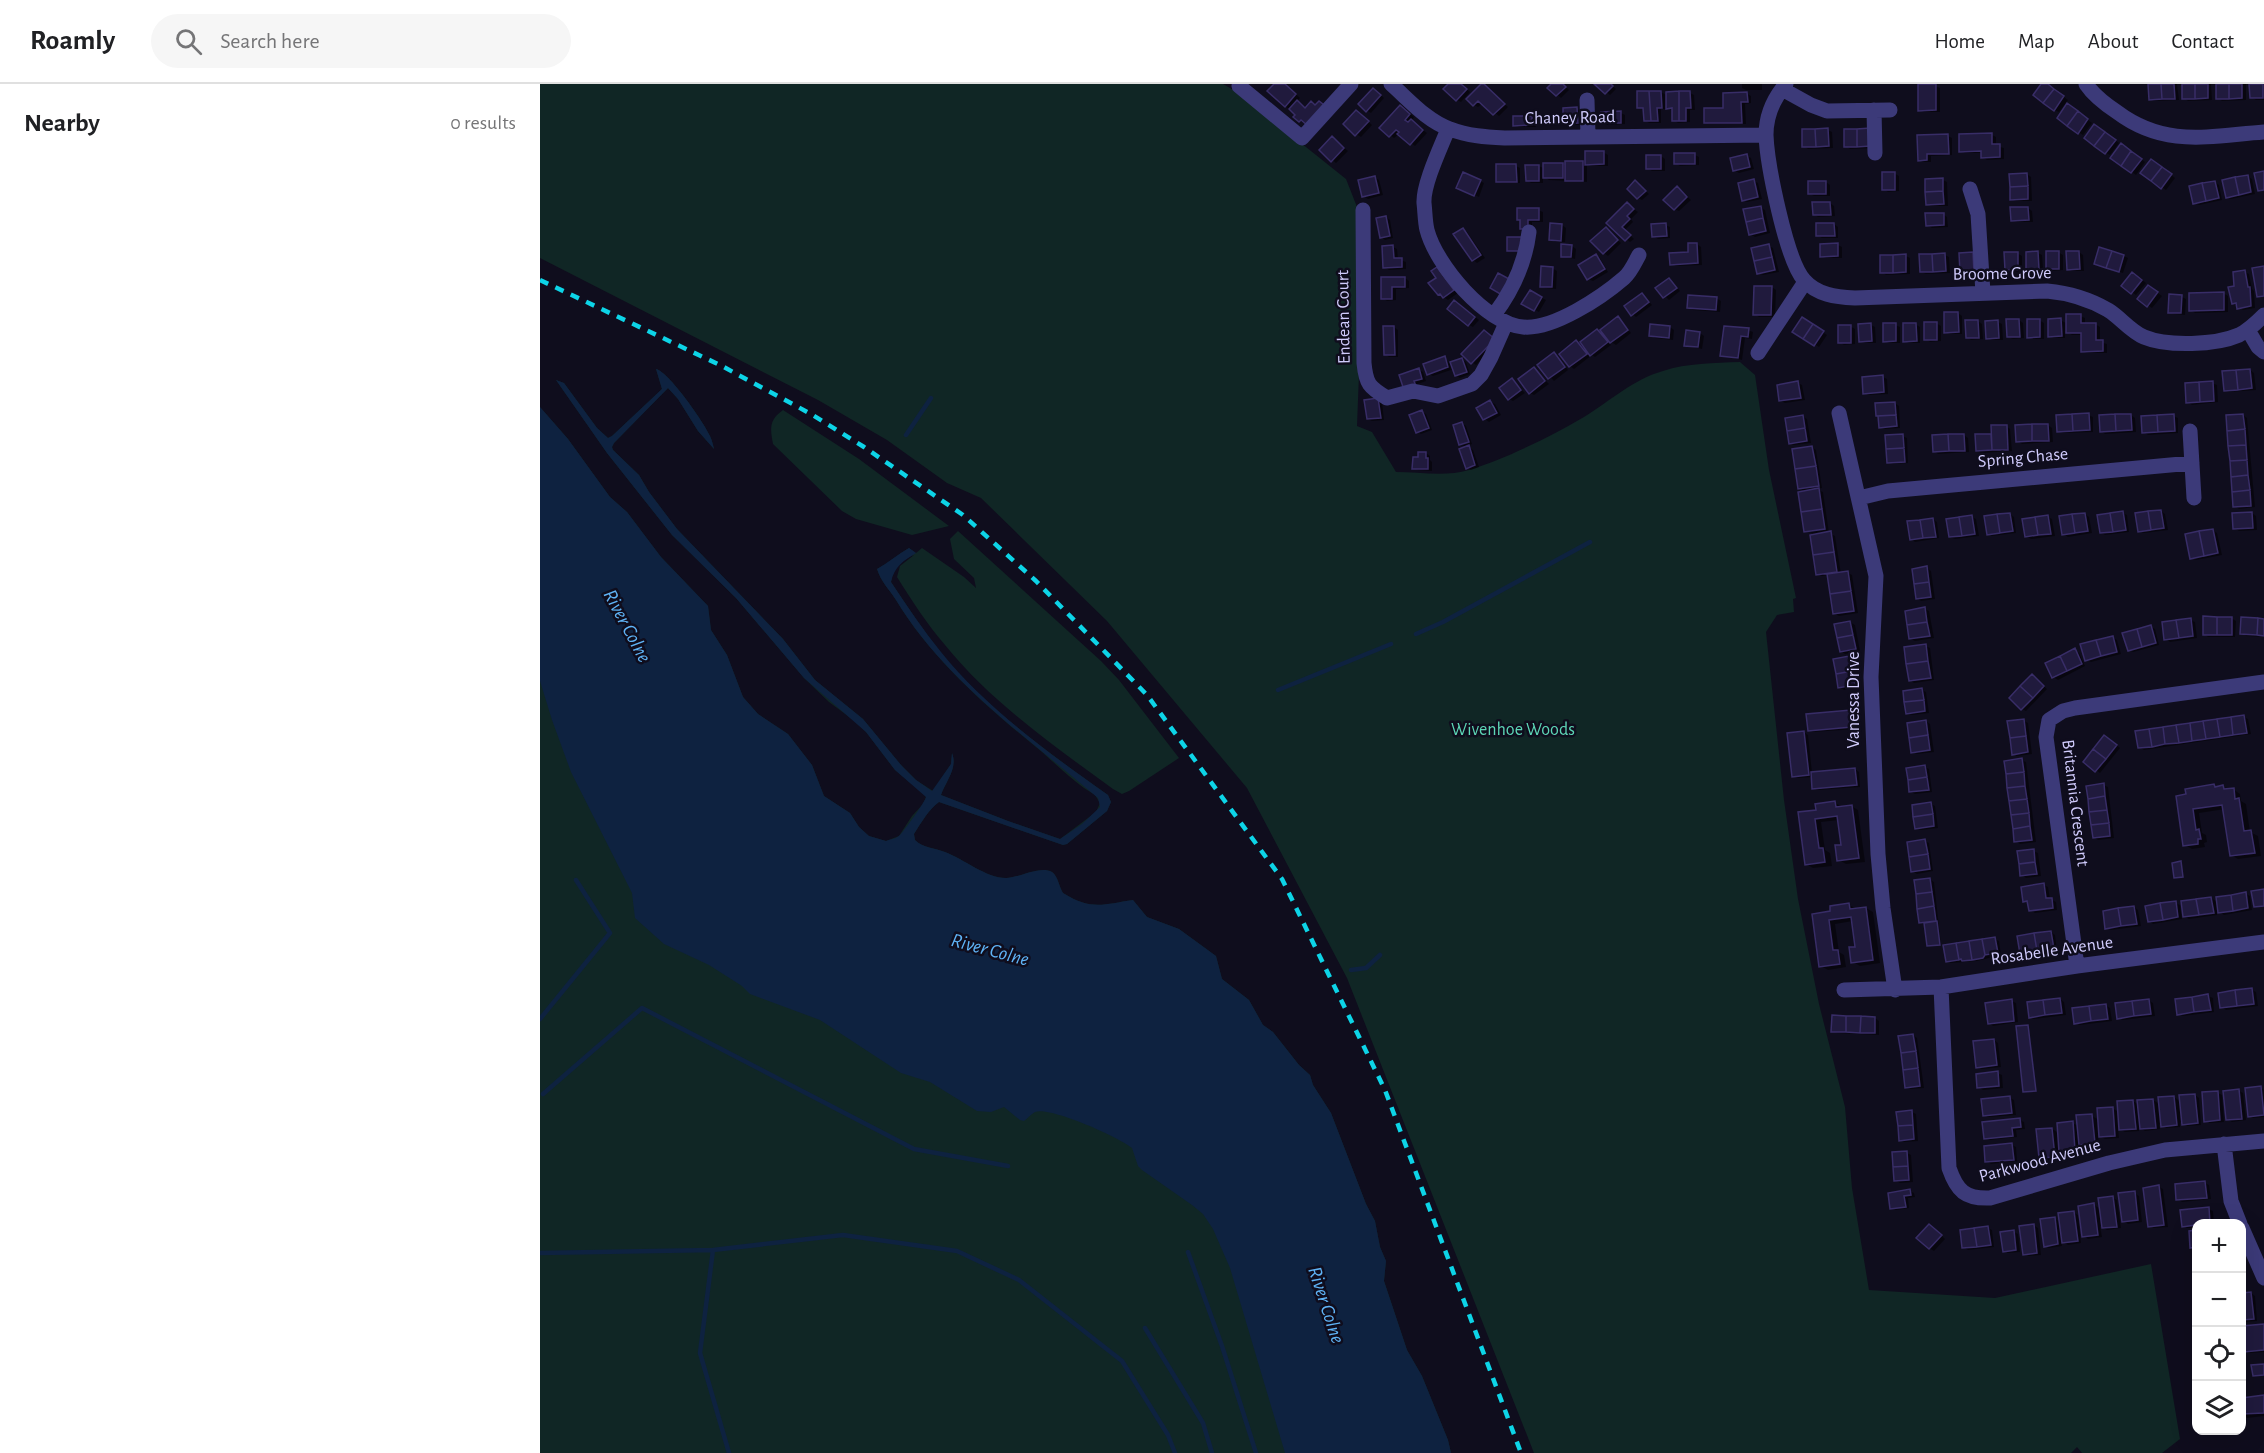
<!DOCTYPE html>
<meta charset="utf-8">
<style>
body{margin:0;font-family:"Alegreya Sans",sans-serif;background:#f6f6f6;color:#202124}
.controls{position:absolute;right:18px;bottom:18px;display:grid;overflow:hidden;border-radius:12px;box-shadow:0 6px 24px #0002}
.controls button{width:54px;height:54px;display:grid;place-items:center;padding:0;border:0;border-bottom:2px solid #e0e0e0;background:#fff;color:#202124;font:30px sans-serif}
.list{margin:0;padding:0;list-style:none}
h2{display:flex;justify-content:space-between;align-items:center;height:78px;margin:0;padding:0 24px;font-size:26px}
h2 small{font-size:20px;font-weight:400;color:#757577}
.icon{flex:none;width:33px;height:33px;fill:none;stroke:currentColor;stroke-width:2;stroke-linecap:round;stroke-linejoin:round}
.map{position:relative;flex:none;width:1724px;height:1369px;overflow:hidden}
header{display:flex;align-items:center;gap:36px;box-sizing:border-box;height:84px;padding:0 30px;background:#fff;border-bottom:2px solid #e0e0e0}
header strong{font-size:28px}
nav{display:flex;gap:33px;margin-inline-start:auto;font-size:21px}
.search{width:420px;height:54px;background:#f6f6f6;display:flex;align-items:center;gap:15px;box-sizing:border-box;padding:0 21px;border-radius:33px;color:#757577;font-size:22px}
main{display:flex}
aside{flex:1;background:#fff}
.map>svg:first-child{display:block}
</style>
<header>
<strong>Roamly</strong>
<div class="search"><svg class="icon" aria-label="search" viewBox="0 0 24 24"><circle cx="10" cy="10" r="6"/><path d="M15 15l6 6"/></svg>Search here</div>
<nav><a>Home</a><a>Map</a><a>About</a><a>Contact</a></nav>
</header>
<main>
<aside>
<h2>Nearby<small>0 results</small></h2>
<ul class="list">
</ul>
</aside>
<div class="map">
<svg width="1724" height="1369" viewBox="0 0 1724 1369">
<rect width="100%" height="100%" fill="#0f0d1d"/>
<path fill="#102625" d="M0,0H683L697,8L806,95L819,128V290L817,342L832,348L856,388C879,388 906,393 929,386C965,375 1012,352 1044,333C1070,317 1094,295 1123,287C1147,279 1174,279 1200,278L1215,291L1229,386L1256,514L1253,515L1254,528L1237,531L1226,548L1244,716L1258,815L1279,920L1305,1023L1312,1104L1329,1206L1455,1214L1611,1180L1640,1355L1622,1369H1542L1537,1363L1531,1369H994L807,894L707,704L567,537L441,414L407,399L347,356L278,316L0,174Z
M116,285C128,287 164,338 170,352C172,356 173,361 174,365L158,347L138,315L128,304L74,359L72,363L73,366L99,391L109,408L137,445L243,555L275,596L323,635L361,681L376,696L393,707L411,680L412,669C418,684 406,697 401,711L468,737L520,755L556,728L560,719L555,711C536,700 519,683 502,668C448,624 392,576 356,516C349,505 341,498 337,485C349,479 358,470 369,464L376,469L382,464L424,493L436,504L434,494L414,475L410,455L418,447L561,577L579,596L639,674L589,707L582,710L573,705C514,662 451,618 405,561C387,540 372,517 357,493L360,482L374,471C362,475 353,485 351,498C367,522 383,546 401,569C446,624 510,670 568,711L571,718L567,727L527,760L523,761L399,718C389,725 381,739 374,750L375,756C383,764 395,764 405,768C424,775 446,794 466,794C479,794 500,781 512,788C518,792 519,803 523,809C552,827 564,820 593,816L607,833L639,845L676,872L682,895L709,916L723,941L733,948L759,981L770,991L773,1001L791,1029L826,1120L835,1137L840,1163L846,1177L844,1197L867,1266L882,1292L908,1356L911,1369L823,1273L324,812L0,323L28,355L70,413L87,428L121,473L168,522L171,546L187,571L203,613L218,630L248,650L272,681L284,712L310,729L319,743L329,752L346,757L359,752L372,732L383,720L386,713L384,710L355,686L326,648L316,638L289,618L264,594L196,514L132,451L67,369L16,296L24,299L57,344L68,354L72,352L122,305Z
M243,326L319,375L409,442L372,451L316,435L302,427L233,360C230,344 229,336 243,326Z
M0,460L557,957L817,1369H0Z"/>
<path fill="#0e2240" d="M116,285C128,287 164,338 170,352C172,356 173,361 174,365L158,347L138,315L128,304L74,359L72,363L73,366L99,391L109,408L137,445L243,555L275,596L323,635L361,681L376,696L392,707L411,680L412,669C418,684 406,697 401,711L468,737L520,755L542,740L560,723L558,714C487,653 405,597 356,516C349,505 341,498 337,485C348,479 358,470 369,464L376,469C364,476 354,483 351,498C367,522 383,546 401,568C446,624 510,670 568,711L571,718L567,727L527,760L523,761L399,718C389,725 381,739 374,750L375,756C383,764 395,764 405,768C424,775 446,794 466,794C479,794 500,781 512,788C518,792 519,803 523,809C552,827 564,820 593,816L607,833L639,845L676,872L682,895L709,916L723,941L733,948L759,981L770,991L773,1001L791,1029L826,1120L835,1137L840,1163L846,1177L844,1197L867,1266L882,1292L908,1356L911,1369H745L690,1184L673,1145L663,1130L652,1121L602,1086L598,1082L592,1064C579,1053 509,1022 495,1028C491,1030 487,1035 484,1037L480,1036L464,1023L451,1028L437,1027L390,998L361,989L280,936L210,910L202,902L169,881L124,860L95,834L92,809L31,688L12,636L0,597V323L28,355L70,413L87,428L121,473L168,522L171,546L187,571L203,613L218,630L248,650L272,681L284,712L310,729L319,743L329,752L346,757C351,755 356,755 360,751C364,747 385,718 386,713L355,686L326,648L264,594L196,514L132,451L67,369L16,296L24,299L57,344L68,354L72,352L122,305Z"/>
<path fill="#0007" d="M736,0H745L760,14L756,18L766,25L764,39L760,37L757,30L745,22Z
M910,0H921L930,8L921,18L917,16Z
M943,0L968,23L959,32L943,19L938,23L934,21Z
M1013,0H1023L1029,6L1021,14L1010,4Z
M1056,0H1071L1076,5L1070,11Z
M1202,0H1222V6H1206L1202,4Z
M1503,0H1506L1528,16L1519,28L1514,26Z
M1610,0H1637L1639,16L1614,17L1610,15Z
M1643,0H1671L1672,16L1648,17L1644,14Z
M1677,0H1706V16L1682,17L1678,14Z
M1711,0H1724V16H1716L1711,13Z
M1395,2L1400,4V28H1384L1380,26Z
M838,8L844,14L831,29L826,26Z
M1121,8L1128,12L1150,9L1154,11L1155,26H1150V38L1138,39L1134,36L1132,26L1125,22L1126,25H1121V39H1109L1105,36V26L1099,23Z
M1207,10L1211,12V19L1205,20L1206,40H1170L1165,38Z
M1532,24L1552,39L1543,51L1538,48Z
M865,25L874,33L871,37L887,49L875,62L859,50L854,54L841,44Z
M1036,25L1041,27V41H1029L1025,39Z
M1081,29L1085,31V40L1067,41L1063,38Z
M820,30L832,41L821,53L816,50Z
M992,33L996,36V43H979L974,41Z
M1559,44L1579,59L1570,71L1566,69Z
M1288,46L1292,48L1293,64L1268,65L1264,62Z
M1330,46L1334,64L1310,65L1306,62Z
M1452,51L1456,53V62L1464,64V75L1447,76L1442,73V69H1425L1421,67Z
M1408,52L1412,54V71L1391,72V78H1383L1379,76Z
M796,57L808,67L796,79L781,66Z
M1586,64L1605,78L1596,91L1572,73Z
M1063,68L1068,71V82H1051L1047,80V98L1009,96L1003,92V99H991L987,96V82H999L1005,85V80H1023L1027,83V78H1043L1047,81L1046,69Z
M1136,71H1155L1159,73V81L1140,82L1136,79Z
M1121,72L1125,75V87H1112L1107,84Z
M1207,72L1211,74L1214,85L1199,89L1194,86Z
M1616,79L1635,94L1626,106L1602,89Z
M976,82L980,84V99H962L958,97Z
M1354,89L1359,92V107L1348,108L1344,105Z
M1487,90L1491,93L1492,117H1476L1472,115Z
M1707,92L1712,95L1715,110L1691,115L1687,113Z
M834,93L839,96L843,111L828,115L824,112Z
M1403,96L1407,98L1408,122H1391L1387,120Z
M940,97L944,99L939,113L922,105Z
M1214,97L1218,99L1222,115L1207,118L1203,116Z
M1286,98L1290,101V112H1274L1270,110Z
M1675,98L1679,101L1682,116L1659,121L1654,119Z
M1099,101L1109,110L1102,116L1098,114Z
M1137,104L1151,116L1139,127L1134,125Z
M1290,119L1294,122L1295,132L1278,133L1274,130Z
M1087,120L1098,128L1091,135L1093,138L1085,146L1094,155L1090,158L1068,139Z
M1220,123L1225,126L1230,149L1215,153L1210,150Z
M1488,124L1492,127L1493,138H1477L1472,136V125Z
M998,126L1003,128V138H992V147L979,135Z
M1403,130L1407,133L1408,143L1392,144L1387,141Z
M846,133L850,136L853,154L845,156L841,153Z
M1294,140L1298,143V154H1282L1278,152Z
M1022,141L1026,144L1025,158H1015L1011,155Z
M1125,141L1130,143V154L1118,155L1113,152Z
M923,145L927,148L945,174L937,179L933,176Z
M1066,145L1081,159L1068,172L1064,169Z
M1157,160L1161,163L1162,181L1136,182L1132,180L1150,169Z
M1298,161L1302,163V174H1286L1282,172Z
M1032,162L1036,165L1035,175L1022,172Z
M1229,162L1233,164L1239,188L1223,191L1219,189Z
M853,163L857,165L858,175L866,178V185L849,186L845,183Z
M1518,168L1523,171V186L1512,187L1508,184Z
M1539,168L1543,171L1544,187H1532L1528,185Z
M1477,169L1482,172V187L1471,188L1467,185Z
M1498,169L1502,171L1503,184H1490V187L1488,185L1487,170Z
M1433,170L1438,190L1426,191L1421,188Z
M1056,171L1060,174L1068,188L1053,197L1048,195Z
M1405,171L1409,173L1410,189L1386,190L1381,188Z
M1366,172L1370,174V190L1346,191L1342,188Z
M1584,172L1588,174L1583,189L1560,182Z
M1012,184L1017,187L1016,205L1005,204L1001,202Z
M897,185L918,209L908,216L899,210Z
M1705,188L1709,190L1712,205L1714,207L1715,224L1703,226L1693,219L1695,203Z
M1597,192L1606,199L1596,211L1583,202Z
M865,194L869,197V204L856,205V216L847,217L843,214V195Z
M1129,195L1140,207L1129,216L1117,204Z
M1232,203L1236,206L1235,233H1219L1215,230Z
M1612,205L1622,212L1612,224L1599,215Z
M990,208L1006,216L999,228L984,220Z
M1683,209L1688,212V228L1655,229L1651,226Z
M1102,210L1112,221L1096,233L1092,230Z
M1642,213L1646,215L1645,231L1634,230L1630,228Z
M1176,214L1181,217L1180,228L1153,226L1149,224Z
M919,220L939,236L933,243L929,241Z
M1418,229L1422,232V250H1410L1406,248Z
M1540,232L1545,234V240H1555L1560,243V258L1567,260V269H1547L1543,267V251H1532L1525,247V254H1514L1510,252L1520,236L1528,240Z
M1078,234L1091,249L1076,261L1066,255L1071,261L1055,273L1052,271L1034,285L1030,282L1021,270L1036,258L1040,260L1057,247L1067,252Z
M1263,235L1287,251L1279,263L1254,248Z
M1479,236L1483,239L1484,254L1473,255L1468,253Z
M1499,236L1504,239V255H1493L1489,253Z
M1438,237L1442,240L1443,255L1431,256L1427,253Z
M1447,238H1458L1462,240L1463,256H1452L1448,254Z
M1396,239L1401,242V257L1390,258L1386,255Z
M1375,240L1380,243V259H1369L1365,257Z
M1320,241H1331L1335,243L1336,259H1325L1320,257Z
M1355,241L1360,243V259H1349L1345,257Z
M1310,242L1315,245V260L1304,261L1300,258Z
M854,243L858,246V273H849L845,270Z
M1130,243L1134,246L1133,256L1115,254L1110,251Z
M1185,243L1208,246L1213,248L1212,255L1205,254L1202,276L1182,271Z
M945,247L958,258L936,281L932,278Z
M1160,249L1164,252L1162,265L1146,261Z
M1014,270L1028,286L1014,297L999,281Z
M904,274L910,279L922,275L926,278L930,290L920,294L916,291L914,285L893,292L889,290Z
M994,285L1009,300L994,311L990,309Z
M879,286L883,288L886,297L878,300L879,304L865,305Z
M1710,286L1714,289L1716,306L1689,308L1685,306Z
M1343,293L1347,295L1348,310L1329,311L1325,309Z
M972,296L985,309L973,317L969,315Z
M1258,299L1262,301L1265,316L1245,319L1241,317Z
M1672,299L1677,301L1678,318L1652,321L1648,318Z
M838,316L842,318L844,336L832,337L828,335Z
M950,318L955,320L961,331L949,338L945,335L938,324Z
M1355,319L1359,322L1360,344L1345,345L1340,343L1336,320Z
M882,328L886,330L892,346L881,350L877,348Z
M1548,331L1553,333V348L1523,349L1518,347Z
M1591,331L1595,334L1596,348L1565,350L1561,347Z
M1703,331L1707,334L1715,423L1699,425L1695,422Z
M1262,332L1267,335L1271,359L1254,361L1250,359Z
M1633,332L1638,334V349L1608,351L1604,348Z
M922,339L926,342L932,360L927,362L933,366L939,383L931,386L927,384V364L920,360Z
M1508,341L1512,344L1513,358L1482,360L1478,357Z
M1466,342L1470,345L1472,367L1441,369L1437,366L1436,352L1453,351Z
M1424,351L1428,354L1429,368L1398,370L1394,367Z
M1362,352L1367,354L1368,379L1353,380L1349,378Z
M1272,363L1276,366L1282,404L1276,405L1283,408L1289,449L1295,452L1301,490L1308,489L1312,491L1318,529L1299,532L1295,530L1289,491L1282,492L1278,490L1272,449L1266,447V408L1259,404Z
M886,369L890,372V376L892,378V387L878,386L874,384L879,375Z
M1621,427L1625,430L1628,446L1604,449L1599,447Z
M1583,429L1587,431L1589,448L1565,451L1561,448Z
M1712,429L1716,432L1717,446L1699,447L1694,444Z
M1470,430L1474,433L1476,449L1452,452L1448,450Z
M1545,430L1549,433L1552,449L1528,453L1523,450Z
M1432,433L1436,435L1439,452L1415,455L1410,453Z
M1508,433L1512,435L1515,452L1491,455L1486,452Z
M1393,435L1397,438L1399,454L1375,458L1371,455Z
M1673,446L1677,449L1682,471L1656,476L1651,474Z
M1387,484L1391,487L1395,515L1381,517L1377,514Z
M1385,525L1389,527L1394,554L1375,557L1371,555Z
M1691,534L1696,537L1695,553H1668L1664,550Z
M1650,536L1655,538L1657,554L1630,558L1626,555Z
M1724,536V553L1706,552L1702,549Z
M1310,538L1315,541L1320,567L1305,570L1301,567Z
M1610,542L1615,545L1619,561L1593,568L1589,566Z
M1572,553L1577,556L1581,570L1551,578L1546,576Z
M1385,562L1390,564L1394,596L1374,599L1370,596Z
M1535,566L1539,569L1545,582L1518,596L1513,593Z
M1309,574L1313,576L1318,603L1304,606L1300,603Z
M1496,595L1507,605L1486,627L1482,625Z
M1382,606L1386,608L1389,629L1372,631L1367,629Z
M1310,628L1315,630L1316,645L1273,648L1269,646Z
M1704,633L1708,635L1711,650L1604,666L1599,663Z
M1386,637L1390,640L1394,668L1377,670L1373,668Z
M1484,637L1488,639L1492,670L1477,672L1473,670Z
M1264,648L1268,651L1272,689L1315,685L1319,688L1320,703L1278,706L1273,704L1272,693L1258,694L1253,692Z
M1569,655L1580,664L1560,689L1545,678Z
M1481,676L1486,678L1496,758L1480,760L1476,757Z
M1385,683L1389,685L1392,708L1375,710L1371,708Z
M1563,701L1568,703L1574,754L1558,756L1554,753Z
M1674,702L1693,705L1700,710L1701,717L1706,720L1710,748L1718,752L1721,772L1698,775L1691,771L1685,725L1659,729L1662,749L1666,751L1667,758L1664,759L1665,763L1652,765L1645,761L1638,713Z
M1295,719L1303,723L1311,722L1318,726L1325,778L1306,780L1299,776L1302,762L1299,736L1281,738L1285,766L1290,769L1292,782L1273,784L1266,780L1259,730L1278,727Z
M1391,720L1395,722L1398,744L1381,746L1376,744Z
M1385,757L1389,759L1393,787L1377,790L1372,787Z
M1493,767L1498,769L1501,792L1486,794L1482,791Z
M1389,795L1394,798L1401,861L1390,862L1386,841L1381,838Z
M1504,801L1508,803L1510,815L1516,818L1517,826L1495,829L1490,826L1489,820L1485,817Z
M1706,810L1710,812L1712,826L1684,831L1677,826V831L1649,835L1645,833L1671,814L1678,818Z
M1635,819L1640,821L1642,835L1613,840L1609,837Z
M1309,821L1317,825L1326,824L1333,828L1340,879L1320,882L1313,878L1317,864L1313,837L1295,840L1299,868L1304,871L1306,883L1288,886L1281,882L1274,831L1292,829Z
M1594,823L1598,826L1601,842L1571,846L1567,844Z
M1511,848L1515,851L1517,867L1485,872L1481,869Z
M1455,855L1459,857L1461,871L1437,877L1411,879L1407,877Z
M1712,906L1716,908L1718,922L1686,926L1682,923Z
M1668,912L1673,914L1674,928L1643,932L1638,930Z
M1520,915L1524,918L1526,931L1494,935L1490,933Z
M1608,916L1613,919L1615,932L1583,936L1579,934Z
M1471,917L1476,919L1478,938L1453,942L1449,939Z
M1565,921L1570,924L1572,937L1540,941L1536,939Z
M1335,934L1339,937V951L1297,949L1293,947Z
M1488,943L1496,1005L1485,1006Z
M1373,951L1377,954L1384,1004L1371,1005L1366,1003Z
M1454,956L1458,959L1461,983L1442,985L1438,983Z
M1457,989L1462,991L1463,1004L1443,1006L1439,1003Z
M1721,1004L1724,1006V1033L1713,1034L1709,1032Z
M1699,1007L1703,1009L1706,1036L1692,1038L1687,1035Z
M1678,1009L1682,1011L1684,1038L1670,1039L1666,1037Z
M1655,1011L1659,1014L1661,1041L1647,1042L1640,1038V1043L1626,1044L1619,1040L1620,1045L1605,1047L1599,1043V1047L1585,1048L1578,1044L1579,1054L1565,1055L1558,1051L1559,1061L1545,1062L1538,1059L1539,1068L1525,1069L1518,1065L1519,1075L1504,1076L1500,1073L1512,1045L1519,1049L1532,1039L1539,1042L1552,1032L1559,1036L1572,1024L1579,1028L1593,1017L1599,1021L1613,1016L1620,1020L1634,1013L1641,1018Z
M1470,1014L1474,1016L1476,1031L1448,1033L1444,1031Z
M1372,1028L1376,1030L1378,1057L1364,1058L1360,1056Z
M1479,1036L1484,1038L1485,1045L1476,1046L1477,1053L1450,1056L1446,1054Z
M1472,1061L1476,1063L1477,1077L1451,1080L1447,1077Z
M1367,1069L1371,1071L1373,1098L1360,1099L1355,1096Z
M1665,1099L1669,1101L1671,1115L1642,1118L1638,1115Z
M1619,1103L1623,1105L1628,1143L1614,1144L1610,1142Z
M1370,1107L1374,1109L1375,1113L1368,1114L1369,1124L1356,1126L1351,1124L1349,1110Z
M1594,1109L1599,1112L1602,1138L1588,1140L1583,1137Z
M1573,1114L1577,1116L1581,1144L1567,1146L1560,1142L1562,1153L1548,1155L1544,1152L1554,1121L1561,1125Z
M1668,1125L1673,1127L1674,1140H1656V1144H1647L1643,1142Z
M1533,1128L1538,1131L1541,1159L1528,1161L1521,1157L1522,1162L1509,1164L1505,1162L1515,1135L1521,1138Z
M1493,1141L1498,1144L1501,1171L1489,1172L1485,1170Z
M1394,1144L1405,1155L1394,1167L1389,1164Z
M1448,1144L1452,1146L1454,1163L1428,1166L1424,1163Z
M1474,1148L1478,1150L1480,1168L1468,1169L1464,1167Z
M1711,1209L1715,1212L1717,1237L1702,1238V1210Z
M1724,1242V1268L1710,1269L1705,1267Z
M1724,1313V1332L1707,1334L1702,1330V1316Z"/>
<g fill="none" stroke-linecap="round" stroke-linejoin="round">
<path stroke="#0e2240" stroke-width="4.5" d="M366,351L391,314
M876,550L903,538L1050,458
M738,606L851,560
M811,886L826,884L840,871
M0,935L70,849L36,796
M3,1010L102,924L374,1065L468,1082
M173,1166L160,1269L189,1369
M648,1168L682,1262L716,1369
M0,1169L173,1166L303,1151L417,1167L479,1196L582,1277L628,1351L635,1369
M605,1244L663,1339L672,1369"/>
</g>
<path fill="#201a3d" stroke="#382d67" stroke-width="1.5" d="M734,0H745L756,10L745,23L727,7Z
M908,0H921L927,5L916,17L903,5Z
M941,0H944L965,20L953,31L938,17L933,22L926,15Z
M1011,0H1023L1026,3L1016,12L1007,4Z
M1054,0H1071L1073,2L1065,10Z
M1378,0H1396V26L1378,27Z
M1501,0H1508L1514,5L1503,19L1493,11Z
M1608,0H1621L1622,15L1609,16Z
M1621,0H1634L1635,15H1622Z
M1642,0H1655V15H1642Z
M1655,0H1668V14L1655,15Z
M1676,0H1689V15H1676Z
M1689,0H1702V14L1689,15Z
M1709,0H1723V14H1710Z
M833,4L841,11L826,28L818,20Z
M1514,5L1524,12L1514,27L1503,19Z
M1097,7H1109L1111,37H1104L1103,24H1097Z
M1109,7H1121L1122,24H1117L1118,37H1111Z
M1139,7V37H1132V24L1126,25V8Z
M1139,7H1150L1151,24H1146V37H1139Z
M1207,8L1208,18H1201L1202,39H1164V24H1183V9Z
M757,16L765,24L771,17L775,21L779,17L788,24L767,41L761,36L759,38L753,33L755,31L749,25Z
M1527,19L1538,27L1527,42L1517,34Z
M860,21L870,30L865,36L868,38L871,35L883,46L870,61L857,50L859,48L856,46L849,53L839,44Z
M1037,23L1038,39L1023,40V24Z
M816,26L829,37L815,52L803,40Z
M1081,27V39H1061V28Z
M1538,27L1548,35L1538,50L1527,42Z
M973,32H992V41L973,42Z
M1554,40L1565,48L1554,62L1544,54Z
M1288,44L1289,62L1276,63L1275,45Z
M1330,44V62L1317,63V45Z
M1262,45H1275L1276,63H1262Z
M1304,45H1317V63H1304Z
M1565,48L1576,56L1565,70L1554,62Z
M1452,49V60H1460V73L1441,74V67L1419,68V50Z
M1408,50L1409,70H1387V76L1378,77L1377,51Z
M792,52L804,64L791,78L779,66Z
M1581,59L1591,67L1581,82L1570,74Z
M1045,67H1064V80L1045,81Z
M1591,67L1602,75L1591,89L1581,82Z
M1134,69H1155V80H1134Z
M1207,70L1210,83L1193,87L1190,74Z
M1106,71H1121V85H1106Z
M1611,75L1622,83L1611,97L1600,89Z
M1025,77H1043V97H1025Z
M1003,79H1023V94H1003Z
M956,80H976L977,98H956Z
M985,81H999V97H986Z
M1622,83L1632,90L1621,105L1611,97Z
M1724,87V106L1718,107L1714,89Z
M923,88L941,96L934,112L916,104Z
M1342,88H1355V106H1342Z
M1487,89L1488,102L1470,103L1469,90Z
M1708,91L1711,108L1699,111L1695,93Z
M835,92L839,109L822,113L818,96Z
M1695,93L1699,111L1686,114L1682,96Z
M1403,94V107L1385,108V95Z
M1214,95L1218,113L1202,117L1198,99Z
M1095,96L1106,107L1097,115L1087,105Z
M1268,97H1286V110H1268Z
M1675,97L1679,114L1666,117L1662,99Z
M1662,99L1666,117L1653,120L1649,102Z
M1137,102L1147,113L1134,126L1123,116Z
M1488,102V115L1470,116V103Z
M1403,107L1404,120L1386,121L1385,108Z
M1087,118L1094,125L1087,132L1090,135L1082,143L1091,151L1085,157L1066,139Z
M1272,118H1290L1291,131H1273Z
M1221,122L1223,134L1206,138L1203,125Z
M1470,123H1488L1489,136L1471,137Z
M977,124H999V136H988V145H980V136H977Z
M1385,129H1404V141L1386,142Z
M846,132L850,152L840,154L836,134Z
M1223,134L1226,147L1209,151L1206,138Z
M1010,139L1022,140L1021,157L1009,156Z
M1126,139L1127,152L1112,153L1111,140Z
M1276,139H1294L1295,152H1276Z
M1066,143L1078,156L1063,170L1050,157Z
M923,144L941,171L932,177L913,150Z
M967,153H982V167H967Z
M1148,159H1157L1158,179L1130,181L1129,169L1148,168Z
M1298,159V172L1280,173V160Z
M1021,160L1032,161L1031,173H1021Z
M1229,160L1232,173L1214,177L1211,164Z
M853,161L854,174H862V183L843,184L842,162Z
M1559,163L1572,167L1566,184L1554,180Z
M1498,167L1499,185L1486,186V168Z
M1506,167H1519V185H1506Z
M1526,167H1539L1540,185L1527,186Z
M1572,167L1584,171L1579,188L1566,184Z
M1433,168L1434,189H1420L1419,169Z
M1464,168H1478V186H1465Z
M1405,169L1406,187L1393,188L1392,170Z
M1056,170L1065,185L1047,196L1038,181Z
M1366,170V188L1353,189V171Z
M1379,170H1392L1393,188H1380Z
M1340,171H1353V189H1340Z
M1232,173L1235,186L1217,190L1214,177Z
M1001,182L1013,183L1012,203H1000Z
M1724,182V212L1717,213L1712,184Z
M897,183L914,206L903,214L900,210L898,211L888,199L896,194L891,187Z
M1705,186L1708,203H1710L1711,222L1697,225L1696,219L1692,220L1688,203L1694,202L1693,188Z
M1592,188L1602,196L1591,210L1581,202Z
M958,189L971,196L962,211L950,204Z
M841,193H865V203H852V215H841Z
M1129,194L1137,204L1123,214L1115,204Z
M1608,201L1618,208L1607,223L1597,215Z
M1214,202H1232L1231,231H1213Z
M990,206L1002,213L994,227L981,220Z
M1684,208V226L1649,227V209Z
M1102,209L1109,218L1091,232L1084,222Z
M1629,210L1642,211L1641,229H1628Z
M1148,211L1177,213L1176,226L1147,224Z
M914,216L935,233L928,242L907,225Z
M1404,228H1418L1419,248L1404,249Z
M1526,230H1541V239H1556V256H1563V267L1541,268V249H1526Z
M1078,232L1088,246L1070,259L1060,246Z
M1262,233L1273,240L1263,255L1252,248Z
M1521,234L1522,252L1508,253V235Z
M1466,235H1479L1480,253H1467Z
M1487,235H1500V253L1487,254Z
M1425,236H1438L1439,254H1426Z
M1458,236L1459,254L1446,255L1445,237Z
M1384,238H1397V256H1384Z
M1331,239L1332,257L1319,258L1318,240Z
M1343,239H1356V257L1343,258Z
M1363,239H1376L1377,257L1363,258Z
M1110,240L1130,242L1129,254L1109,252Z
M1273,240L1284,247L1274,262L1263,255Z
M1298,241H1311V259H1298Z
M843,242H854L855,271H844Z
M1184,242L1209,244L1208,253L1201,252L1198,274L1180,272Z
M1057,245L1068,258L1050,272L1040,258Z
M944,246L955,255L931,280L921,270Z
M1146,246L1160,248L1158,263L1144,262Z
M1036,256L1047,270L1029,283L1019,270Z
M1014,268L1025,283L1008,295L997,281Z
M905,272L908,283L887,291L883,280Z
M922,274L927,288L915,292L910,278Z
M994,283L1005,297L989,310L978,295Z
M879,284L882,295L874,297L876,302L864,306L859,291Z
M1710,285L1712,304L1698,306L1696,286Z
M1696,286L1698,306L1684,307L1682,287Z
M1343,291L1344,308L1323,310L1322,293Z
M972,294L981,306L968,316L959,304Z
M1258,297L1261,314L1239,317L1237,301Z
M1673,297L1674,317L1660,318L1659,298Z
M1659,298L1660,318L1646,319L1645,299Z
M838,314L841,334L827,335L824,316Z
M950,316L957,329L943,336L936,324Z
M1355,318L1356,331L1336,332L1335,319Z
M882,326L889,344L876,349L869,331Z
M1549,329L1550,346L1533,347L1532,330Z
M1532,330L1533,347L1517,348L1516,331Z
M1575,330L1576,347L1560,348L1559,331Z
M1575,330H1591L1592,346L1576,347Z
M1634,330L1635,347L1618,348L1617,331Z
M1703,330L1705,345L1687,347L1686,331Z
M1263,331L1265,344L1247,347L1245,334Z
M1356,331L1357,342L1339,344L1338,332Z
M1617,331L1618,348L1602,349L1601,332Z
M922,338L929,358L919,361L913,341Z
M1492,340H1508L1509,357H1492Z
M1492,340V357L1476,358L1475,341Z
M1451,341H1467L1468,366H1452Z
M1265,344L1267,357L1249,360L1247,347Z
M1705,345L1706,361L1688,362L1687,347Z
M1363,350L1364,364L1346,365L1345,351Z
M1408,350L1409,367L1393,368L1392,351Z
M1408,350H1424L1425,367H1409Z
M1435,350H1451L1452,366L1436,367Z
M929,361L935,381L926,385L919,365Z
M1706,361L1707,376L1690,377L1688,362Z
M1272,362L1276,382L1255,385L1252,365Z
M1364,364L1365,378L1347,379L1346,365Z
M878,368H886V374H888V385H872L873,373H878Z
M1707,376L1708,391L1691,393L1690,377Z
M1276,382L1279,402L1258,405L1255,385Z
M1708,391L1710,406L1692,408L1691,393Z
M1279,404L1282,425L1261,428L1258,408Z
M1710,406L1711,422L1693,423L1692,408Z
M1282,425L1285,445L1264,448L1261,428Z
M1621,426L1624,444L1611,446L1608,427Z
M1583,427L1586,446L1573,448L1570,429Z
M1608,427L1611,446L1598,448L1595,429Z
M1712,428L1713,444L1693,445L1692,429Z
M1470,429L1473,447L1460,449L1457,430Z
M1545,429L1548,447L1535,449L1532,430Z
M1570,429L1573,448L1560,449L1557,431Z
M1457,430L1460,449L1447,451L1444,432Z
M1532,430L1535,449L1522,451L1519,432Z
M1432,431L1435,450L1422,452L1419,433Z
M1508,431L1511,450L1498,451L1495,433Z
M1419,433L1422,452L1409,453L1406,435Z
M1495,433L1498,451L1485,453L1482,435Z
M1393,434L1396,453L1383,454L1380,436Z
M1380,436L1383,454L1370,456L1367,437Z
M1673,445L1678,469L1664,472L1659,447Z
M1291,447L1294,468L1273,471L1270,451Z
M1659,447L1664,472L1650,475L1645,450Z
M1294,468L1297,488L1276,491L1273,471Z
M1387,482L1389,498L1374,500L1372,485Z
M1308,487L1311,507L1290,510L1287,490Z
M1389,498L1391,513L1376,515L1374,500Z
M1311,507L1314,527L1293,530L1290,510Z
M1385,523L1387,538L1367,541L1365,527Z
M1663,532L1677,533V551H1663Z
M1677,533H1692V551H1677Z
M1701,533L1718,534L1717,551L1700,550Z
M1651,534L1653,552L1639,554L1636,536Z
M1718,534L1724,535V552L1717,551Z
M1636,536L1639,554L1624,556L1622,538Z
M1310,537L1313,551L1297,554L1294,540Z
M1387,538L1390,552L1369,555L1367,541Z
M1611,541L1616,559L1602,563L1597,545Z
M1597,545L1602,563L1588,567L1582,549Z
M1313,551L1316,565L1300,568L1297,554Z
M1573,552L1577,568L1561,572L1556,556Z
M1556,556L1561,572L1545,577L1540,560Z
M1386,560L1388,577L1366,580L1364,563Z
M1535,564L1542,580L1527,587L1520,572Z
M1309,572L1312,587L1296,590L1293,575Z
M1520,572L1527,587L1512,594L1505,579Z
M1388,577L1391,594L1369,597L1366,580Z
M1312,587L1315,601L1298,604L1296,590Z
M1492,590L1504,602L1493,614L1480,602Z
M1480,602L1493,614L1481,626L1469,614Z
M1382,604L1384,616L1364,618L1363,607Z
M1384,616L1385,627L1366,630L1364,618Z
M1311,626L1312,643L1268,647L1266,630Z
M1704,631L1707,649L1693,651L1691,633Z
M1691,633L1693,651L1680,653L1677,635Z
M1484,635L1486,652L1470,654L1467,637Z
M1677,635L1680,653L1666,655L1663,637Z
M1386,636L1388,651L1369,654L1367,639Z
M1663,637L1666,655L1652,657L1650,639Z
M1650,639L1652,657L1639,659L1636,641Z
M1636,641L1639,659L1625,660L1623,643Z
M1623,643L1625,660L1612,663L1609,645Z
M1609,645L1612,663L1598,664L1595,647Z
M1264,647L1269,691L1252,693L1247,649Z
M1388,651L1390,666L1371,669L1369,654Z
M1564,651L1577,661L1566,675L1553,665Z
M1486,652L1488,668L1472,671L1470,654Z
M1553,665L1566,675L1555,688L1543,678Z
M1482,674L1484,688L1466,690L1464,677Z
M1385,681L1387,693L1368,696L1366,684Z
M1315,684L1317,701L1272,705L1271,688Z
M1484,688L1485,702L1467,704L1466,690Z
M1387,693L1389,706L1369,708L1368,696Z
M1564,699L1565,712L1548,715L1546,702Z
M1674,700L1675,703L1683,701L1684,705L1694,704L1695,715L1699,714L1704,747L1711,746L1715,769L1690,772L1682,721L1653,725L1656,746L1659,745L1661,755H1658V760L1643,762L1636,712L1646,710L1645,705Z
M1485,702L1487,715L1469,717L1467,704Z
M1565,712L1567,726L1549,728L1548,715Z
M1487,715L1489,729L1471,731L1469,717Z
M1295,717L1296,723L1312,721L1319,774L1297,777L1295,761H1301L1297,732L1275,735L1279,764H1283L1285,778L1265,781L1258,728L1276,726L1275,720Z
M1391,718L1393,730L1373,733L1372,721Z
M1567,726L1569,739L1551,741L1549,728Z
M1489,729L1490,742L1473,745L1471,731Z
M1393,730L1394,742L1375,745L1373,733Z
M1569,739L1570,752L1553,754L1551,741Z
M1490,742L1492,756L1474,758L1473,745Z
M1385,755L1388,770L1369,773L1367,758Z
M1494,765L1495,778L1479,780L1477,767Z
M1388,770L1390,785L1371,788L1369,773Z
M1641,777L1643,793L1634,794L1632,779Z
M1495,778L1497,790L1480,792L1479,780Z
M1390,794L1392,808L1376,810L1374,796Z
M1504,799L1506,814H1512L1513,824L1489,827L1487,817L1483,818L1481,803Z
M1724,805V822L1714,823L1711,807Z
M1392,808L1394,822L1377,825L1376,810Z
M1706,808L1708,824L1693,827L1691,811Z
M1691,811L1693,827L1678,829L1676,813Z
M1671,813L1674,829L1659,831L1656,815Z
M1656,815L1659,831L1643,833L1641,817Z
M1636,817L1638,833L1623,836L1620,819Z
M1309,819L1310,825L1326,823L1333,876L1311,879L1309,863H1315L1311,833L1289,836L1293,866H1298L1300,880L1279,883L1272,830L1290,827V822Z
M1620,819L1623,836L1608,838L1605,822Z
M1394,822L1396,837L1379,839L1377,825Z
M1594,822L1597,840L1581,842L1578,824Z
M1578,824L1581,842L1565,845L1563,827Z
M1397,837L1400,861L1387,862L1384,839Z
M1511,847L1514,865L1497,867L1494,849Z
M1494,849L1497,867L1480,870L1477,852Z
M1455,853L1458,869L1445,871L1442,855Z
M1442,855L1445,871L1443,874L1432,876L1429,857Z
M1429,857L1432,876L1422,877L1421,875L1419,876L1416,859Z
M1416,859L1419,876L1406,878L1403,861Z
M1712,904L1714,920L1697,922L1695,906Z
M1695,906L1697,922L1680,924L1678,909Z
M1668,910L1671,926L1654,928L1652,913Z
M1652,913L1654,928L1637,931L1635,915Z
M1520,914L1522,929L1505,931L1503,916Z
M1472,915L1474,937L1448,940L1445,919Z
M1609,915L1611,930L1594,932L1592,917Z
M1503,916L1505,931L1489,934L1487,918Z
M1592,917L1594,932L1577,935L1575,919Z
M1566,920L1568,935L1551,937L1549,922Z
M1549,922L1551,937L1534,940L1532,924Z
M1292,931L1306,932V948H1291Z
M1306,932H1321L1320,949L1306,948Z
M1321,932L1335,933V949H1320Z
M1488,941L1496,1007L1483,1008L1476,942Z
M1373,950L1376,967L1361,969L1358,952Z
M1454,955L1457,981L1436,984L1433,957Z
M1376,967L1378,984L1363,986L1361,969Z
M1378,984L1380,1002L1365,1004L1363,986Z
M1458,987L1459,1002L1437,1004L1436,990Z
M1721,1002L1724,1031L1708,1033L1705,1004Z
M1699,1005L1702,1035L1686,1036L1683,1007Z
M1678,1007L1680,1036L1664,1038L1662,1008Z
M1655,1010L1658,1039L1642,1041L1639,1011Z
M1470,1012L1472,1029L1443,1032L1441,1015Z
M1634,1012L1637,1041L1621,1043L1618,1013Z
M1613,1015L1616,1044L1600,1045L1597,1016Z
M1593,1016L1596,1045L1579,1046L1577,1017Z
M1573,1023L1575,1052L1559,1053L1557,1024Z
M1372,1026L1373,1041L1358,1042L1356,1028Z
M1552,1030L1555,1059L1539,1061L1536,1031Z
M1480,1034L1481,1043L1472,1044L1473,1052L1444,1055L1442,1038Z
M1533,1037L1535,1066L1519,1068L1517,1039Z
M1373,1041L1374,1055L1359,1057L1358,1042Z
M1512,1044L1515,1073L1499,1074L1496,1045Z
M1472,1059L1474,1076L1445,1078L1444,1062Z
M1367,1067L1368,1082L1353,1083L1352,1068Z
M1368,1082L1369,1096L1354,1097L1353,1083Z
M1665,1097L1667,1114L1636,1116L1635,1100Z
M1619,1101L1624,1141L1608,1143L1603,1104Z
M1370,1105L1371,1111L1364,1112L1366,1123L1350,1125L1348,1109Z
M1595,1107L1598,1136L1582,1138L1578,1109Z
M1573,1112L1577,1143L1562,1144L1558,1114Z
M1554,1119L1558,1151L1542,1153L1538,1122Z
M1669,1123L1670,1140H1656V1141L1642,1143L1640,1126Z
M1534,1127L1538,1157L1522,1159L1518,1129Z
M1515,1133L1518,1160L1504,1163L1500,1135Z
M1389,1140L1402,1151L1389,1165L1376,1154Z
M1494,1140L1497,1169L1483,1171L1479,1142Z
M1448,1142L1451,1161L1437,1163L1434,1144Z
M1434,1144L1437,1163L1422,1164L1420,1146Z
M1474,1146L1476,1166L1463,1168L1460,1148Z
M1656,1146V1163L1650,1164L1649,1147Z
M1711,1208L1714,1235L1702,1236V1209Z
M1724,1240V1266L1704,1268L1702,1242Z
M1724,1280V1291L1713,1292L1711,1281Z
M1724,1311V1329L1702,1330V1314Z"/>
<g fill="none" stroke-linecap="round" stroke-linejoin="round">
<path stroke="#3c3a79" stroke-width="15" d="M851,0C869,16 887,37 910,45C928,52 947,53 965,54L1226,51
M1246,0C1234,14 1226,32 1226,51C1227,79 1246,176 1264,196C1277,211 1296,213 1315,214L1507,207C1529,209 1549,215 1568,226C1581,234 1590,247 1604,253C1628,263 1676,261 1699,251C1709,246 1716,239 1724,231
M1546,0C1554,12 1565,20 1577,28C1625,64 1669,52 1724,48
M699,2L762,54L811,0
M1242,5L1271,21L1287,27L1350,26
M1047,16L1048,52
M1334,26L1335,69
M908,45C901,63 883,100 884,119C885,127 885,138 887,146C896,181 946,240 983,243C1013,246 1062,213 1084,194C1091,188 1095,178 1099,171
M1430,105L1438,130L1443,209
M823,126L824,279C826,300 829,303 847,314L873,307L898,312L932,300L941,291L951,273L966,239
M954,231C973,206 985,180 989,148
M1708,246L1718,263L1724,268
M1218,269L1265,198
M1299,329L1336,492L1331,593L1338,770L1343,824L1355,906
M1650,347L1654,414
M1319,414L1348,407L1652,379
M1537,882L1506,653L1509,636L1523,627L1535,624L1724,598
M1401,903L1409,1084C1417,1107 1425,1115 1450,1114L1569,1079L1625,1066L1724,1057
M1304,906L1401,903L1537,882L1724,858
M1684,1060L1691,1117L1700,1140
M1702,1144L1724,1194"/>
<path stroke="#0dd4e7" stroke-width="4.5" stroke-dasharray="9 8" stroke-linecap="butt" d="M0,196L180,281L271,330L324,363L423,431L496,497L607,611L742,795L845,1006L981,1369"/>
</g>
<g text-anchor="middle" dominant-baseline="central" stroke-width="5" stroke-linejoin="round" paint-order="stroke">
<g font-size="18" fill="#d0cbfc" stroke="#0f0d1d">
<text transform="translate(1030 34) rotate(-1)">Chaney Road</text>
<text transform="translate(1462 190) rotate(-1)">Broome Grove</text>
<text transform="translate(804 233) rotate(-91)">Endean Court</text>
<text transform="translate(1483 374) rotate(-5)">Spring Chase</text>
<text transform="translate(1314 616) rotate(-90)">Vanessa Drive</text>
<text transform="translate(1535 719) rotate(83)">Britannia Crescent</text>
<text transform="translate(1512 867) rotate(-8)">Rosabelle Avenue</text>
<text transform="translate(1500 1077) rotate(-15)">Parkwood Avenue</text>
</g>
<g font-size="18" fill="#5dd7b7" stroke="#0f0d1d">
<text x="973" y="646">Wivenhoe Woods</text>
</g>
<g font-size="20" font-style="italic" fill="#5fb3f6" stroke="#0f0d1d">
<text transform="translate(87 542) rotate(62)">River Colne</text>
<text transform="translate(450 866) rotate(15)">River Colne</text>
<text transform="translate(786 1221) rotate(72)">River Colne</text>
</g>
</g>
</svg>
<div class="controls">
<button>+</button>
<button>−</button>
<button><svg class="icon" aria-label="locate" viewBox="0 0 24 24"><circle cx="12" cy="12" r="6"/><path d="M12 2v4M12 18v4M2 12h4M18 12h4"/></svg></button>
<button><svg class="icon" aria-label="layers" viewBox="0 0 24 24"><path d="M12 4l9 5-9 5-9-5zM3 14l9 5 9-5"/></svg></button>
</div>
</div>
</main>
